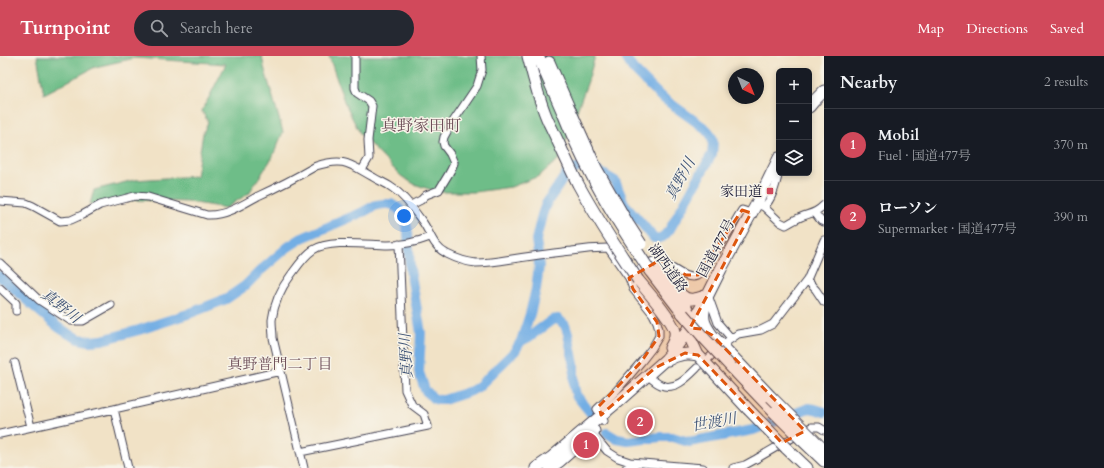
<!DOCTYPE html>
<meta charset="utf-8">
<style>
body{margin:0;font-family:Cardo,"Noto Serif JP",serif;background:#242831;color:#f1f3f6}
.controls{position:absolute;right:12px;top:12px;display:grid;overflow:hidden;border-radius:6px;box-shadow:0 2px 6px #0003}
.controls button{width:36px;height:36px;display:grid;place-items:center;padding:0;border:0;border-bottom:1px solid #363941;background:#171b24;color:#f1f3f6;font:20px sans-serif}
.compass{position:absolute;left:728px;top:12px;width:36px;height:36px;border-radius:50%;background:#171b24;box-shadow:0 2px 6px #0003;rotate:137deg}
.you{position:absolute;left:404px;top:160px;width:14px;height:14px;margin:-10px;border:3px solid #fff;border-radius:50%;background:#1a73e8;box-shadow:0 0 0 6px #1a73e833}
.badge{display:grid;place-items:center;width:26px;height:26px;border-radius:50%;background:#d1495b;color:#fff;font-size:13px;font-weight:700}
.pin{position:absolute;translate:-50% -50%;border:2px solid #fff;box-shadow:0 1px 4px #0006}
.list{margin:0;padding:0;list-style:none}
h2{display:flex;justify-content:space-between;align-items:center;height:52px;margin:0;padding:0 16px;font-size:17px}
h2 small{font-size:13px;font-weight:400;color:#9ea1a6}
.list li{display:grid;grid-template-columns:26px 1fr auto;gap:12px;align-items:center;box-sizing:border-box;height:72px;padding:0 16px;border-top:1px solid #363941}
.list b{display:block;font-size:15px;white-space:nowrap}
.list p{margin:0;font-size:13px;white-space:nowrap;color:#9ea1a6}
.list em{font-size:13px;font-style:normal;color:#9ea1a6}
.icon{flex:none;width:22px;height:22px;fill:none;stroke:currentColor;stroke-width:2;stroke-linecap:round;stroke-linejoin:round}
.map{position:relative;flex:none;width:824px;height:412px;overflow:hidden}
header{display:flex;align-items:center;gap:24px;box-sizing:border-box;height:56px;padding:0 20px;background:#d1495b;color:#fff}
header strong{font-size:19px}
nav{display:flex;gap:22px;margin-inline-start:auto;font-size:14px}
.search{width:280px;height:36px;background:#242831;display:flex;align-items:center;gap:10px;box-sizing:border-box;padding:0 14px;border-radius:22px;color:#9ea1a6;font-size:15px}
main{display:flex}
aside{flex:1;background:#171b24}
.map>svg:first-child{display:block}
</style>
<header>
<strong>Turnpoint</strong>
<div class="search"><svg class="icon" aria-label="search" viewBox="0 0 24 24"><circle cx="10" cy="10" r="6"/><path d="M15 15l6 6"/></svg>Search here</div>
<nav><a>Map</a><a>Directions</a><a>Saved</a></nav>
</header>
<main>
<div class="map">
<svg width="824" height="412" viewBox="0 0 824 412">
<rect width="100%" height="100%" fill="#f7f3e8"/>
<filter id="ink" filterUnits="userSpaceOnUse"><feTurbulence type="fractalNoise" baseFrequency=".025" numOctaves="2"/><feDisplacementMap in="SourceGraphic" scale="8" xChannelSelector="R" yChannelSelector="G"/><feConvolveMatrix kernelMatrix="1 2 1 2 8 2 1 2 1" color-interpolation-filters="sRGB"/></filter>
<filter id="wash" filterUnits="userSpaceOnUse"><feTurbulence type="fractalNoise" baseFrequency=".012" numOctaves="4" result="noise"/><feDisplacementMap in="SourceGraphic" scale="16" xChannelSelector="R" yChannelSelector="G"/><feGaussianBlur stdDeviation="0.9" result="paint"/><feColorMatrix in="noise" values="0 0 0 0 0 0 0 0 0 0 0 0 0 0 0 0 0 1.4 0 .05"/><feComposite in="paint" operator="in"/></filter>
<g filter="url(#wash)">
<rect width="100%" height="100%" fill="#f1e2c6"/>
<path fill="#6ebd88" stroke="#487062" d="M37,0H262L264,11L283,76L272,102L249,137L226,152L189,146L135,144L90,148L94,134L134,124L196,120L203,77L208,66L202,55L226,8L135,2L95,11L44,38Z
M329,0H595L588,25L559,103L539,120L511,131L474,136H438L414,128L401,120L361,79L345,48Z"/>
<g fill="none" stroke-linecap="round" stroke-linejoin="round">
<path stroke="#73aee4" stroke-width="10" d="M0,220L31,248L58,271L69,278L79,283L90,285L102,284L139,274L188,258L226,243L245,230L260,215L288,191L302,182L363,156L376,149L384,148H391L399,153L405,163L408,176L410,213L421,277L419,316L425,334L433,342L438,344H444L471,335L478,331L515,295L521,285L530,258L536,233L539,210L538,198L536,184L542,159L546,148L567,117L586,108L615,125L624,147L654,182C663,183 664,180 670,173L712,98C713,86 715,82 706,73L660,40L633,13L625,0
M521,285L529,281L552,264L558,263L565,269L568,278L574,308V330L576,339L595,362
M607,377L617,383L628,385L660,381H672L689,386L753,374L809,352L815,353L824,356"/>
</g>
</g>
<g filter="url(#ink)">
<g fill="none" stroke-linecap="round" stroke-linejoin="round">
<defs>
<path id="minor" d="M355,0V32L357,37L369,45L372,50L368,84L369,102L362,114
M0,145L26,147L33,150L60,165L71,164L82,159L100,149L135,140L148,141L207,159C225,160 242,149 258,140C278,131 297,121 316,110C345,101 349,108 373,121C379,125 386,127 391,131C404,139 413,153 422,165C431,177 432,190 447,198C455,202 466,206 476,207C488,207 500,205 512,203C532,200 552,197 572,195C584,193 596,192 608,192L629,222L633,233L653,258L657,266L659,273V280L652,292L641,306L617,334L597,353L604,365
M411,149L421,144L426,139L439,134C444,125 451,116 454,107L450,98L444,90L443,86L444,81L450,70L477,30L482,14L481,0
M760,149L764,151C773,142 776,128 779,116
M764,151L780,166L786,169C791,166 796,163 801,161C811,157 816,157 824,149
M815,157L821,165L824,166
M0,207L39,244L71,265H83L111,249
M630,220C637,216 644,209 651,206C665,200 682,226 697,220C706,216 735,165 742,154L751,157
M807,224L816,234L824,246
M0,232L16,247V255
M708,239L718,267L731,282
M725,287L738,278L761,274L773,268L807,224L824,184
M708,303L719,292
M15,307L31,371
M648,320C652,323 656,327 661,329C675,335 688,321 697,312
M114,353L128,412
M592,377L607,395L618,402L630,406L703,412
M0,378L114,353L281,315
M300,396L428,370L424,358L412,349L405,334L399,188
M304,412L273,282C273,276 272,270 272,264C274,247 281,232 291,219C297,211 304,200 313,194C330,183 368,189 388,189C403,189 417,186 430,181
M626,412L637,407
M733,412L745,409L756,403L811,371H819L824,374"/>
<path id="highway" d="M528,0C534,23 539,46 549,67
M538,0L563,57
M549,6L570,54
M809,51L814,45L824,35
M656,211C663,218 680,242 689,243C695,244 702,241 708,239
M650,215L683,258
M638,224C647,235 672,263 675,275C676,281 673,287 670,292
M676,235L686,251L690,260L691,264L689,273L691,284L698,299L748,353
M705,250C702,263 704,268 712,279L771,341
M668,304C678,298 686,297 698,299
M732,312L774,356
M809,379L824,394
M801,383L824,405
M786,392L807,412
M536,412L552,401L621,343L666,303L674,294L689,273L708,239L721,213L757,147L779,102
M550,412L560,405L594,375"/>
</defs>
<use href="#minor" stroke="#413f50" stroke-width="9"/>
<use href="#highway" stroke="#413f50" stroke-width="13"/>
<use href="#minor" stroke="#fff" stroke-width="7"/>
<use href="#highway" stroke="#fff" stroke-width="11"/>
<defs>
<path id="highway-bridge" d="M570,54L596,112L628,168L641,188
M563,57C571,77 580,97 590,116C607,150 629,183 650,215
M549,67C559,87 568,108 578,128C596,161 617,193 638,224
M683,258L704,282L732,312
M771,341L809,379
M748,353L786,392
M774,356L801,383"/>
</defs>
<use href="#highway-bridge" stroke="#413f50" stroke-width="13" stroke-linecap="butt"/>
<use href="#highway-bridge" stroke="#fff" stroke-width="11"/>
</g>
</g>
<path fill="#de560e" fill-opacity="0.2" stroke="#de560e" stroke-width="3" stroke-dasharray="8 5" stroke-linejoin="round" d="M742,154L751,157L690,272L701,273L712,279L805,375L782,387L698,299L685,297L655,312L601,359L599,350L641,306L659,280L657,266L633,233L629,222L658,205L686,219H698Z"/>
<rect fill="#d1495b" stroke="#f7f3e8" stroke-width="1.5" x="766" y="131" width="8" height="8" rx="2"/>
<g text-anchor="middle" dominant-baseline="central" stroke-width="3" stroke-linejoin="round" paint-order="stroke">
<g font-size="14" fill="#22223b" stroke="#f7f3e8" text-anchor="end">
<text x="762" y="135">家田道</text>
</g>
<g font-size="14" fill="#22223b" stroke="#f7f3e8">
<text transform="translate(716 192) rotate(-62)">国道477号</text>
<text transform="translate(668 212) rotate(54)">湖西道路</text>
</g>
<g font-size="15" font-style="italic" fill="#3e5376" stroke="#f7f3e8">
<text transform="translate(680 123) rotate(-61)">真野川</text>
<text transform="translate(61 250) rotate(38)">真野川</text>
<text transform="translate(406 300) rotate(-93)">真野川</text>
<text transform="translate(714 366) rotate(-10)">世渡川</text>
</g>
<g font-size="15" fill="#6d4e58" stroke="#f7f3e8">
<text x="280" y="308">真野普門二丁目</text>
</g>
<g font-size="16" fill="#6d4e58" stroke="#f7f3e8">
<text x="421" y="70">真野家田町</text>
</g>
</g>
</svg>
<div class="controls">
<button>+</button>
<button>−</button>
<button><svg class="icon" aria-label="layers" viewBox="0 0 24 24"><path d="M12 4l9 5-9 5-9-5zM3 14l9 5 9-5"/></svg></button>
</div>
<svg class="compass" viewBox="-18 -18 36 36"><path d="M0-13l5 13h-10z" fill="#e53935"/><path d="M0 13l5-13h-10z" fill="#9ea1a6"/></svg>
<div class="you"></div>
<div class="pin badge" style="left:586px;top:389px">1</div>
<div class="pin badge" style="left:640px;top:366px">2</div>
</div>
<aside>
<h2>Nearby<small>2 results</small></h2>
<ul class="list">
<li><span class="badge">1</span><div><b>Mobil</b><p>Fuel · 国道477号</p></div><em>370 m</em></li>
<li><span class="badge">2</span><div><b>ローソン</b><p>Supermarket · 国道477号</p></div><em>390 m</em></li>
</ul>
</aside>
</main>
